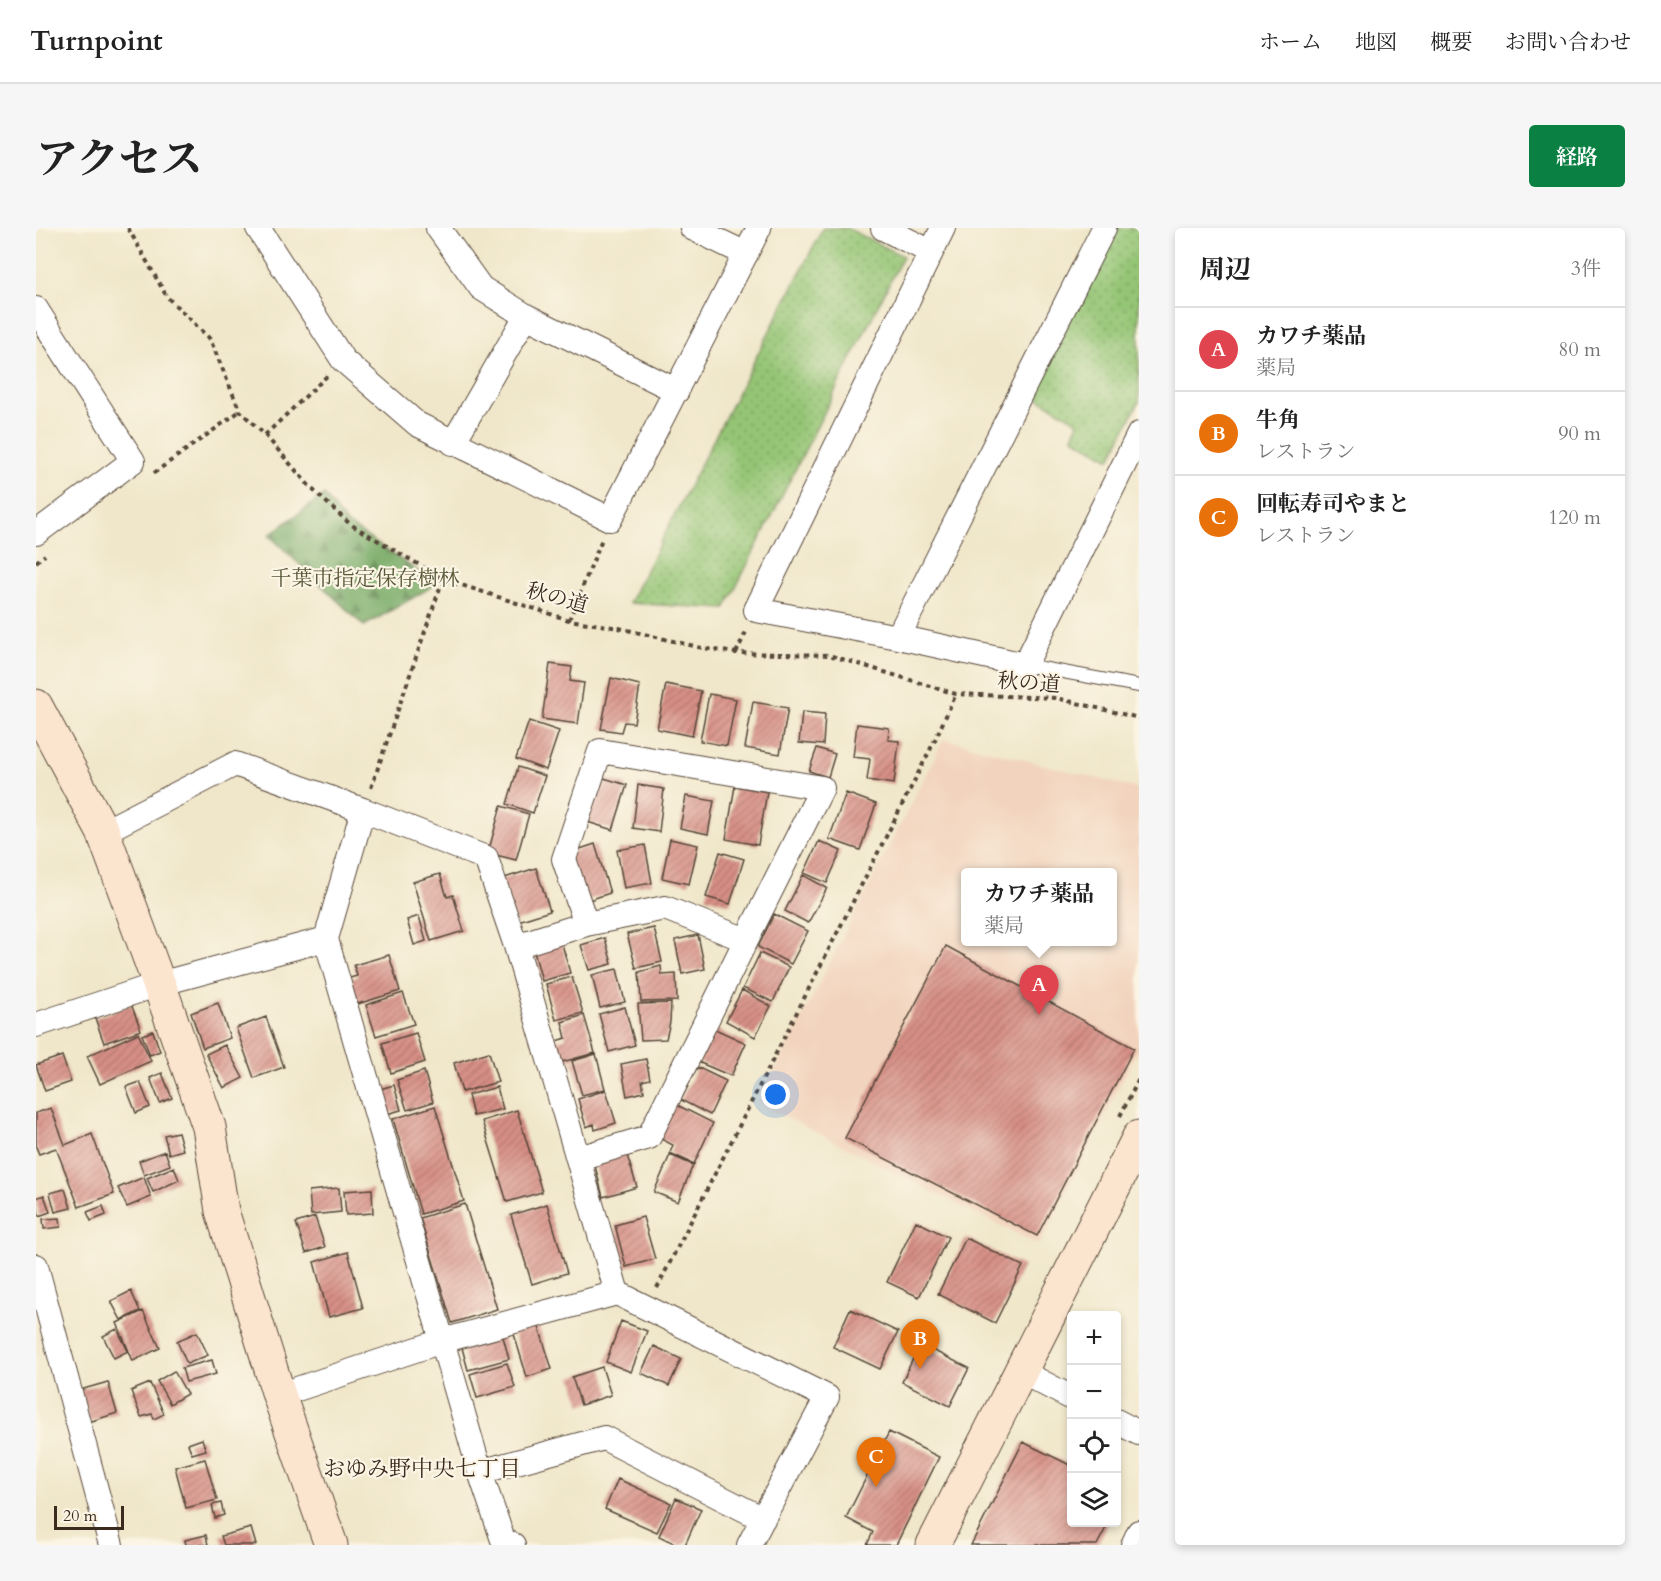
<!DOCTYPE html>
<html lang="ja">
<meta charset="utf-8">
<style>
body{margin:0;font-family:Cardo,"Noto Serif JP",serif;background:#f6f6f6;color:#222}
.controls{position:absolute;right:18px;bottom:18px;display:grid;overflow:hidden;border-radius:6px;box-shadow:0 3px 9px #0003}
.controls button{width:54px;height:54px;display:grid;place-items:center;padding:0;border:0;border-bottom:2px solid #e0e0e0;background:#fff;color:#222;font:30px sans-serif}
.scale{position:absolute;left:18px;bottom:15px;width:70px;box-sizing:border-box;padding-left:6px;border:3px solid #3b2a1e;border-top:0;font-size:16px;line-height:21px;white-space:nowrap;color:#3b2a1e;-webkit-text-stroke:4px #fcf5e5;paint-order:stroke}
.you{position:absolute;left:740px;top:867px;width:21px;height:21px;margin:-15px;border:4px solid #fff;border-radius:50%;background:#1a73e8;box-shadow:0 0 0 9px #1a73e833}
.badge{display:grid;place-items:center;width:39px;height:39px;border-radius:50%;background:#0b8043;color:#fff;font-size:20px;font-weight:700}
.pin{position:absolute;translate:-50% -50px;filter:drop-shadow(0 2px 3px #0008)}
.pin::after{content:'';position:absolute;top:32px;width:21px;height:18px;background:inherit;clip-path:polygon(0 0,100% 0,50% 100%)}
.popup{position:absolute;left:925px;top:640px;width:156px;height:78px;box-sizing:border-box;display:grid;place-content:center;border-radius:6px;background:#fff;filter:drop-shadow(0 2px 4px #0005);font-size:20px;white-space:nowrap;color:#767676}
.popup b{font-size:22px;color:#222}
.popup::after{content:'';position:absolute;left:50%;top:100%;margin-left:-12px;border:12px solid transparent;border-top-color:#fff}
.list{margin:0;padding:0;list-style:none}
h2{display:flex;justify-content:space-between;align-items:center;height:78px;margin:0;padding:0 24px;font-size:26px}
h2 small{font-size:20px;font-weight:400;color:#767676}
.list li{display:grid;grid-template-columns:39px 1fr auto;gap:18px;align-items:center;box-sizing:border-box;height:84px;padding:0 24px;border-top:2px solid #e0e0e0}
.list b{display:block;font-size:22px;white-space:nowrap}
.list p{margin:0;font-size:20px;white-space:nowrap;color:#767676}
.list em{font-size:20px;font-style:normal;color:#767676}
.icon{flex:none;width:33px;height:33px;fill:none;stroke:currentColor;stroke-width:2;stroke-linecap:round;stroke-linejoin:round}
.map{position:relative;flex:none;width:1103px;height:1317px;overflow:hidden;border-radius:6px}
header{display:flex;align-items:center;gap:36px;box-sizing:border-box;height:84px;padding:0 30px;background:#fff;border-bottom:2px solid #e0e0e0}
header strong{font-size:28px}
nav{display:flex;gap:33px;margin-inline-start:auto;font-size:21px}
.intro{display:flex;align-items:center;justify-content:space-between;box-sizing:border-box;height:144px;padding:0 36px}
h1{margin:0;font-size:42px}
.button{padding:15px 27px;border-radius:6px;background:#0b8043;color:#fff;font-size:21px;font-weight:700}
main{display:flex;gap:36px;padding:0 36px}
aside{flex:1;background:#fff;border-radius:6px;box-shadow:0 3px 9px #0003}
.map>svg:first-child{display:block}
</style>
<header>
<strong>Turnpoint</strong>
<nav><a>ホーム</a><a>地図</a><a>概要</a><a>お問い合わせ</a></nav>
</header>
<div class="intro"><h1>アクセス</h1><a class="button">経路</a></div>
<main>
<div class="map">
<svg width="1103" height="1317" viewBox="0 0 1103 1317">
<defs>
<pattern id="grass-dots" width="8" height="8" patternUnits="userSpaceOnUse" patternTransform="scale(1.5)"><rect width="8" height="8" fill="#94c575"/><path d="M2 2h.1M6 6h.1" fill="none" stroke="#7aa05f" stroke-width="1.8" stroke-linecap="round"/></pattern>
<pattern id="forest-firs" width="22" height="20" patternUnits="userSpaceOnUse" patternTransform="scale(1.5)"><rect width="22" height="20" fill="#7a6"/><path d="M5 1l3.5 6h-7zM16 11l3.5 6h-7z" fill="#638b53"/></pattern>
<pattern id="building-hatch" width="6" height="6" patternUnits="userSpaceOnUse" patternTransform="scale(1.5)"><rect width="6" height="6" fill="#d78f86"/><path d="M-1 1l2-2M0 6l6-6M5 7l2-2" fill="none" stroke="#b0756d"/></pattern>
</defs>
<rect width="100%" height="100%" fill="#fcf5e5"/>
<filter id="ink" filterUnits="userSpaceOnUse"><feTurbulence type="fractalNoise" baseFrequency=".0167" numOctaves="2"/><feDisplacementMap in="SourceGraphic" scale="12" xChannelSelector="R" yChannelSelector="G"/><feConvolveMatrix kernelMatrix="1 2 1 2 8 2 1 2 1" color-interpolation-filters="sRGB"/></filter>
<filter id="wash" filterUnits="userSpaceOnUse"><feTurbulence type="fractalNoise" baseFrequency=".008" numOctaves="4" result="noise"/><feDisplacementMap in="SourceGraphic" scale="24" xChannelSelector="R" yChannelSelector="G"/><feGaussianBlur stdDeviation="1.35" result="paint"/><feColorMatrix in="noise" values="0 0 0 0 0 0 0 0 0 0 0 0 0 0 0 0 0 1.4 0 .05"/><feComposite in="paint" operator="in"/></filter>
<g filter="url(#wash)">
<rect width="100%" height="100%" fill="#f0e7ca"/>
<path fill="#f2d4be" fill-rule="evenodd" d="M908,511L1103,561V820L1003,1017L722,875ZM930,644H1076V714H930Z"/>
<path fill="url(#grass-dots)" stroke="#68784a" stroke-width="1.5" d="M787,0H811L867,28L689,381L593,375Z
M1082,0H1103V174L1074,231L1037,210L1042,194L995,166Z"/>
<path fill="url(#forest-firs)" stroke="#596a42" stroke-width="1.5" d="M288,267L309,294L401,356L328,398L233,307Z"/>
<g id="blocks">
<path fill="url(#building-hatch)" d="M514,436L536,439L534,453L548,455L542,496L506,491Z
M575,450L604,457L598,495L588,494L585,504L565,501Z
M630,456L665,463L656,508L621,501Z
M673,466L700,471L691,518L664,513Z
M717,474L752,480L744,526L709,520Z
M766,484L789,486L787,517L763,515Z
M493,493L523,503L510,542L480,531Z
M821,496L853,500L852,512L863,513L858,556L831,552L834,531L817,529Z
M781,520L799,526L792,549L773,543Z
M482,539L509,548L497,585L471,576Z
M558,547L591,557L577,602L545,592Z
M602,557L628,561L623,604L597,600Z
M699,558L731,564L722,617L690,611Z
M810,565L840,576L824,622L793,611Z
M650,568L678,573L672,606L644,600Z
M465,578L493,586L480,632L452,625Z
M634,611L662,617L653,656L626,650Z
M783,613L805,623L791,655L768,645Z
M559,616L574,665L547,674L532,625Z
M609,617L616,655L588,660L581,622Z
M684,624L708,631L694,676L670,669Z
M500,640L514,683L479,694L465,651Z
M404,646L411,669L417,667L428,703L395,713L377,654Z
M767,647L791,660L772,695L749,683Z
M738,686L772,703L755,736L722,719Z
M383,688L390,713L378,717L371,692Z
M618,700L626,734L600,740L591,706Z
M662,707L669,741L646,746L639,712Z
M569,710L576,736L553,742L545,717Z
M525,712L534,745L506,753L497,720Z
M910,718L1098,820L1001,1008L809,910Z
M724,725L753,739L737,774L707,760Z
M353,727L364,763L315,778L307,752L321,748L318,737Z
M625,738L626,747L640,746L641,773L605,774L603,744Z
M581,741L589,774L564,780L556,747Z
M536,749L547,785L520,792L510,756Z
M706,762L735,778L719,809L690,793Z
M367,765L378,796L340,808L330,777Z
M182,775L194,810L167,820L155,785Z
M635,775L634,794L630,811L605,812L602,776Z
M95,776L105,802L68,815L59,790Z
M589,779L599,817L573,824L563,786Z
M548,787L559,825L526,834L520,813L530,810L526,794Z
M230,789L248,839L218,850L200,800Z
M677,800L710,815L695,848L662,834Z
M117,803L124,823L114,827L106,807Z
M102,805L115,833L64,856L51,828Z
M380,805L389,834L355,845L346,815Z
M189,817L207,850L188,860L170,826Z
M453,824L462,854L426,864L418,835Z
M560,826L569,861L546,867L536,833Z
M26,828L35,854L9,863L0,837Z
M610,831L614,851L606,853L608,864L591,868L585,836Z
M661,839L690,853L674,887L645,872Z
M388,843L397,874L371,882L361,852Z
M126,845L136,870L124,875L114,850Z
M104,854L114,879L100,885L90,859Z
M358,857L365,882L351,886L344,861Z
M461,859L467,881L437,888L432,867Z
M570,862L580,895L559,902L558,896L550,899L542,871Z
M639,876L677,895L658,936L634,925L637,917L623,910Z
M399,878L428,973L385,986L357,891Z
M15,880L29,917L56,906L78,966L43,979L20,920L3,926L0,919V885Z
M481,882L506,964L471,974L446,893Z
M142,904L147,922L133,926L128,907Z
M129,923L134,937L108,947L103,933Z
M590,924L601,959L567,969L558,934Z
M634,927L657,937L642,974L618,964Z
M138,939L143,952L117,964L111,950Z
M108,949L115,969L91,979L82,960Z
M303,960L305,984L275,987L273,963Z
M29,961L35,980L19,984L14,965Z
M336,961L337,985L310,987L308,963Z
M8,967L14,984L3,988L0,970Z
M429,976L461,1081L416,1095L384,990Z
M511,976L531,1045L496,1056L475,987Z
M67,978L70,987L55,993L51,984Z
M279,989L289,1019L270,1025L260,995Z
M607,989L619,1031L590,1039L579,997Z
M24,990L25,999L8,1001L7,991Z
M880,993L912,1009L883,1069L851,1054Z
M930,1010L987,1038L959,1095L902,1066Z
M312,1024L327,1080L293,1089L278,1034Z
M95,1063L104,1083L85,1092L75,1073Z
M814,1081L862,1104L844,1141L797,1119Z
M107,1083L124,1120L97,1133L81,1095Z
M585,1093L611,1103L595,1144L570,1134Z
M502,1096L516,1141L491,1149L477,1103Z
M81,1101L92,1123L78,1130L67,1108Z
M161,1104L172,1127L151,1136L141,1113Z
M466,1105L473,1131L432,1142L425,1116Z
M884,1116L933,1140L914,1178L866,1154Z
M618,1118L645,1131L633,1158L605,1145Z
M176,1132L180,1146L150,1154L146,1140Z
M471,1135L479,1159L441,1170L434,1146Z
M566,1139L575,1167L545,1177L536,1149Z
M138,1143L151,1166L134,1176L121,1153Z
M72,1154L81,1185L53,1194L44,1162Z
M114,1155L128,1186L118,1191L116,1186L105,1189L95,1163Z
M853,1204L903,1229L860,1317H831L837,1304L810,1290Z
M166,1211L170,1222L156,1226L152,1216Z
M987,1214L1036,1238V1294H1073L1061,1317H935Z
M169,1231L181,1272L150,1280L139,1239Z
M582,1251L635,1275L621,1304L569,1281Z
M640,1270L665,1281L649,1317H642L623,1308Z
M185,1275L188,1287L179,1290L176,1277Z
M215,1300L220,1317H188L185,1308Z
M170,1307L172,1317H150L149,1312Z"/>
</g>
</g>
<g filter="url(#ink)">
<use href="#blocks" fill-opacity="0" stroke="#564638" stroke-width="1.5"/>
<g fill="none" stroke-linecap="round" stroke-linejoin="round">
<defs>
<path id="lane" d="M989,437L1103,458"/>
<path id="street" d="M222,0L307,132L381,196L574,291L723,0
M402,0L445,60L490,88L641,163
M656,0L710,26
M847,0L895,24
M907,0L720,382L862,409L989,437L1103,206
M0,81L97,233L0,305
M417,215L490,88
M862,409L1068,0
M327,582L450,630L480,718L581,1065
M67,604L199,536L327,582L290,711L444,1244L467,1312L477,1317
M480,718L550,696L629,680L710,712L786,560L564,523L528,631L550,696
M0,797L123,756L290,711
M543,930L613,909L710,712
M0,1038L75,1317
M984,1143L1036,1170
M243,1167L406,1113L581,1065L791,1169L713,1317
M1080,1193L1103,1205
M444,1244L568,1210L727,1291
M1097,1317L1103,1304"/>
<path id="secondary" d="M0,478L67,604L123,756L173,899L186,983L243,1167L295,1317
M897,1317L1103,909"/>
</defs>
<use href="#lane" stroke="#564638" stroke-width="14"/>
<use href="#street" stroke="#564638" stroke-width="26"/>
<use href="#secondary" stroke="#564638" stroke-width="35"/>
<path stroke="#564638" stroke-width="4" stroke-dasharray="4.5 4.5" stroke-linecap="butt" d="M92,0L131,69L174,111L204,183L229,207L276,261L314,296L407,351L533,392L583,400L666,420L700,425L793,427L920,466L1020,470L1103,490
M229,207L292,147
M118,245L204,183
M0,334L9,327
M533,392L566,311
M700,425L711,402
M335,560L407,351
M1084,888L1103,851
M621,1060L897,516L920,466"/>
<use href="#lane" stroke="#fff" stroke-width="12"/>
<use href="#street" stroke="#fff" stroke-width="24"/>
<use href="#secondary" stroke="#fce5cf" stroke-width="33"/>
</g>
</g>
<g text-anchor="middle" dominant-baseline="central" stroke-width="4.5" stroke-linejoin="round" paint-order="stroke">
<g font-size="21" fill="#565838" stroke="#fcf5e5">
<text x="329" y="350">千葉市指定保存樹林</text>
</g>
<g font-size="21" fill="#3b2a1e" stroke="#fcf5e5">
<text transform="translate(521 370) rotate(15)">秋の道</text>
<text transform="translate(993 455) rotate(4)">秋の道</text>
</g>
<g font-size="22" fill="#3b2a1e" stroke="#fcf5e5">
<text x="386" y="1241">おゆみ野中央七丁目</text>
</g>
</g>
</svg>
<div class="controls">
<button>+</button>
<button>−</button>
<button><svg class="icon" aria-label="locate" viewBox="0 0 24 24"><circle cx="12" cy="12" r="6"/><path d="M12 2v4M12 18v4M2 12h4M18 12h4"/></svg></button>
<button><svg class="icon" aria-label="layers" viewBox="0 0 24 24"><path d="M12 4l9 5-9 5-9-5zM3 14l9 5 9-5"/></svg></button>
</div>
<div class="scale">20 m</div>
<div class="you"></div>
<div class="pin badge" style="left:1003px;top:787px;background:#e0444e">A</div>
<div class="popup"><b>カワチ薬品</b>薬局</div>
<div class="pin badge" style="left:884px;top:1141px;background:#e8710a">B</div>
<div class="pin badge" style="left:840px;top:1259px;background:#e8710a">C</div>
</div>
<aside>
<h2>周辺<small>3件</small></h2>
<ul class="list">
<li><span class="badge" style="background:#e0444e">A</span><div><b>カワチ薬品</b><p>薬局</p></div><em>80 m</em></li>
<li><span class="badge" style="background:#e8710a">B</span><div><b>牛角</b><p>レストラン</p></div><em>90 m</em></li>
<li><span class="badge" style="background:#e8710a">C</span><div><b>回転寿司やまと</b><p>レストラン</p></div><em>120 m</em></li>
</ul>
</aside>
</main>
